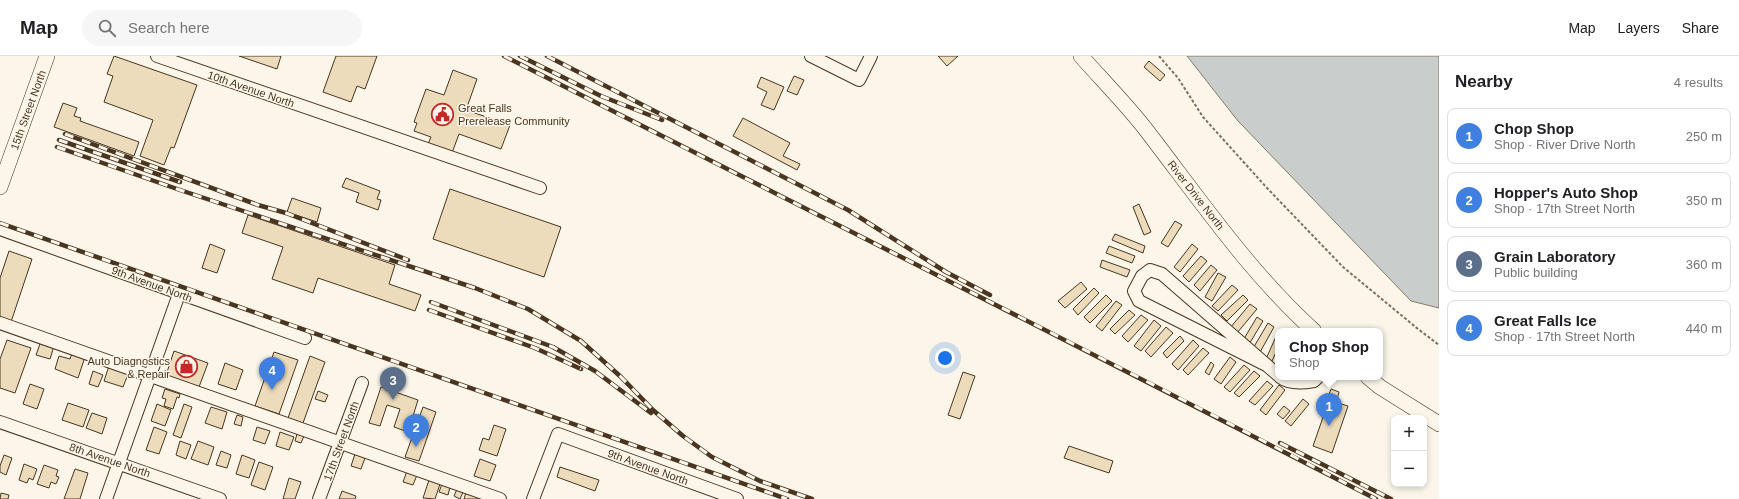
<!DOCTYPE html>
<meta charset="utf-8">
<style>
body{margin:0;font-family:Helvetica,sans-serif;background:#f6f6f6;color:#202124}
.controls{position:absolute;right:12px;bottom:12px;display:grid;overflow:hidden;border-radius:8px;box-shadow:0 2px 6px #0003}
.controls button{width:36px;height:36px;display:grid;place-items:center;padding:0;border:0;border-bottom:1px solid #e0e0e0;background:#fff;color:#202124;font:20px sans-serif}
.you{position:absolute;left:945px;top:302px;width:14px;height:14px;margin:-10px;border:3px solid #fff;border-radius:50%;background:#1a73e8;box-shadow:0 0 0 6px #1a73e833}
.badge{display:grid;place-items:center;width:26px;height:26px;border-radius:50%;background:#0b8043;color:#fff;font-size:13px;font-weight:700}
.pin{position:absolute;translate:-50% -33px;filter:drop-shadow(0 1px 2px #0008)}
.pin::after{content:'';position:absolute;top:21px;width:14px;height:12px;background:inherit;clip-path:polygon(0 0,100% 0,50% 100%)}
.popup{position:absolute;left:1275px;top:272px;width:108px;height:52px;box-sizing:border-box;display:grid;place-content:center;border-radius:8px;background:#fff;filter:drop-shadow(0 1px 3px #0005);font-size:13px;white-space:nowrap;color:#757577}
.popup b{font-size:15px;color:#202124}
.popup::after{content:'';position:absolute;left:50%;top:100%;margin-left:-8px;border:8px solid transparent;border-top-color:#fff}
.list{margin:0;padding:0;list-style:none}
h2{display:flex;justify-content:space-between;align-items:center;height:52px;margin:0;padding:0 16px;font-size:17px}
h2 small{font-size:13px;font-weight:400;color:#757577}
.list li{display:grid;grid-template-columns:26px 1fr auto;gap:12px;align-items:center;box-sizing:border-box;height:56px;margin:0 8px 8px;padding:0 8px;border:1px solid #e0e0e0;border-radius:8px}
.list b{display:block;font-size:15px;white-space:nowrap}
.list p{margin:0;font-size:13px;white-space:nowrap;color:#757577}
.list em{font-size:13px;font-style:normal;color:#757577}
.icon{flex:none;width:22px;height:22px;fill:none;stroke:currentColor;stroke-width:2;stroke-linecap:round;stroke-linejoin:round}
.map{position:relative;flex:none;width:1439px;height:443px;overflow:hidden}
header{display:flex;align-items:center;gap:24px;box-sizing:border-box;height:56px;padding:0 20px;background:#fff;border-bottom:1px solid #e0e0e0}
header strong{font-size:19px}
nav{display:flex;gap:22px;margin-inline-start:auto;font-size:14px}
.search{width:280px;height:36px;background:#f6f6f6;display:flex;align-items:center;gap:10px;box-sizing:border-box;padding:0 14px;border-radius:22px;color:#757577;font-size:15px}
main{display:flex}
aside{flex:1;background:#fff}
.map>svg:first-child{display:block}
</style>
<header>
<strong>Map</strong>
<div class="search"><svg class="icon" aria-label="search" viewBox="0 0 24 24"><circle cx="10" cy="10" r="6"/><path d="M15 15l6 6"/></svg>Search here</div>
<nav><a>Map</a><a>Layers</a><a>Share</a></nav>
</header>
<main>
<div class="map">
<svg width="1439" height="443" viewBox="0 0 1439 443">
<rect width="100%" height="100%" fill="#fbf6e9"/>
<path fill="#c9cecd" stroke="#887966" d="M1187,0H1439V252L1411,245L1238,65Z"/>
<path fill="#ecdcbc" stroke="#4a3520" d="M114,0L197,29L174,92L171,91L164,109L140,100L153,64L104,46L113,20L107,18Z
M239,0H281L277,13Z
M336,0H377L365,33L357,30L351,46L323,36Z
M938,0H958L947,10Z
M1149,5L1165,19L1160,25L1144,11Z
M453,14L477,23L466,54L510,69L501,93L459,78L452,97L428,88L431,81L414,75L417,67L414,66L426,33L444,39Z
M794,20L804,24L797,39L787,35Z
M761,21L784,31L774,54L761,49L767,36L757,31Z
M63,47L77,52L74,60L81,62L80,65L139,86L134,100L54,71Z
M743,62L790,87L783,100L800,108L797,114L733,80Z
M346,122L380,135L377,143L381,144L378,154L356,146L359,137L342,131Z
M450,133L561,171L544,221L433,183Z
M292,142L321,152L317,166L287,156Z
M1139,148L1151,176L1144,179L1133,151Z
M248,159L395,209L389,228L421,239L415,255L318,222L313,237L272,223L283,191L242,177Z
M1175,165L1182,169L1168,191L1161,187Z
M1115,178L1145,190L1143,197L1112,184Z
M210,188L225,194L217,217L202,212Z
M1192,188L1198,193L1180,216L1174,211Z
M1109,190L1135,200L1132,207L1106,197Z
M9,195L32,203L11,266L0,262V222Z
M1201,200L1207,205L1189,226L1183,220Z
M1102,204L1130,214L1127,221L1100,211Z
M1211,209L1217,214L1200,235L1194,229Z
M1218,217L1226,221L1212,245L1205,241Z
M1081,226L1087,233L1065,252L1058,245Z
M1232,229L1238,234L1218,255L1212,250Z
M1094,232L1099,237L1078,259L1073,253Z
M1106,239L1112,245L1090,267L1084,261Z
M1243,239L1248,244L1227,265L1221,259Z
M1116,245L1122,249L1102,275L1096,270Z
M1250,248L1257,253L1237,277L1230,272Z
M1129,254L1135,259L1115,278L1110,273Z
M1141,259L1148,264L1128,286L1122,280Z
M1257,261L1263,265L1248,290L1242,286Z
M1154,264L1161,270L1141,295L1134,290Z
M1268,267L1274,271L1259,298L1252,294Z
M1166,271L1173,277L1151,301L1145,295Z
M1278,276V292L1272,305L1266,303Z
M1180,280L1184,285L1167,302L1163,297Z
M7,284L31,292L15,337L0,332V303Z
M1193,284L1199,290L1178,314L1172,308Z
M41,285L54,290L50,303L36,299Z
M1203,292L1209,297L1188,319L1183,314Z
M174,295L208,307L199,331L166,319Z
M274,296L298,304L279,358L255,350Z
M72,297L85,301L78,322L55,313L59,300L70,303Z
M310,300L325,306L303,367L288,362Z
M1230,301L1236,306L1221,328L1214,323Z
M1211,306L1214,309L1209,319L1205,316Z
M225,307L243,314L236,334L218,328Z
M1244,309L1250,314L1230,336L1224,331Z
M109,310L129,316L123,331L104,325Z
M93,315L103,319L98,331L89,328Z
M1254,315L1260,320L1239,341L1234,337Z
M963,316L975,320L960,363L948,359Z
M1267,325L1273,330L1255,349L1249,345Z
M30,328L44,333L37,353L23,348Z
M1279,329L1285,334L1266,359L1260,354Z
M381,331L418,344L408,376L394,371L400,353L387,349L380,370L369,367Z
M165,333L180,338L179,342L177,341L173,353L164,350L166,343L162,342Z
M1331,333L1339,336L1337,344L1328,341Z
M318,335L328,339L325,346L315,343Z
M1303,343L1309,348L1291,370L1285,365Z
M1329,344L1348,350L1332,397L1313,390Z
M68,347L89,354L83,371L62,364Z
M157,348L171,354L165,370L151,365Z
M184,348L192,351L181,382L173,379Z
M1284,350L1290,355L1283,363L1277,358Z
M211,351L227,356L222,373L205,367Z
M423,351L436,356L419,405L405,401Z
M92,357L107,362L102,378L86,372Z
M237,359L243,361L241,370L234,368Z
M494,369L506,373L497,400L479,394L483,382L489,384Z
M154,371L167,376L159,398L146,394Z
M257,371L270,375L265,388L253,384Z
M280,376L294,381L289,394L276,390Z
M297,378L304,380L301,387L295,385Z
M180,385L191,389L186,403L176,399Z
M198,385L214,391L208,409L191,403Z
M1069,390L1113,405L1109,417L1064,402Z
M221,395L231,399L227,412L216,409Z
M355,398L365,402L361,413L351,410Z
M4,399L12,402L6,419L0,416V410Z
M242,399L255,404L249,422L236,418Z
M480,403L496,409L490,425L474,420Z
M259,406L273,411L265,434L251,429Z
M24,408L37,413L33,424L29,422L27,427L19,424Z
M44,409L58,414L56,420L59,421L56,428L51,426L49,432L37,428Z
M560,411L599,424L595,435L557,421Z
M75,413L88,417L80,443H64Z
M407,415L417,419L413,429L403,426Z
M289,422L301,426L295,443H283Z
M429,424L440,428L435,443L423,442Z
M442,428L450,431L448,439L439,436Z
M458,431L464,434L460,443L454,440Z
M342,435L356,440L355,443H339Z
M466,436L482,442V443H464Z
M1,437L9,439L8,443H0Z"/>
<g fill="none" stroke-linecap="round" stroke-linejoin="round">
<defs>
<path id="minor" d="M157,0L540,132
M811,0L859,24L871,0
M0,173L305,282
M0,267L500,443
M1266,309L1139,245L1134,235L1142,220L1150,214L1162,218L1278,319
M1280,321C1289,328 1303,327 1314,325L1318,321
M0,366L220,443
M106,443L179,238
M319,443L362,327
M533,443L558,378L737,443"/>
<path id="major" d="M1081,0C1103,25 1127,49 1147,75C1200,144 1250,217 1314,275
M0,131L47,0
M1368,321L1380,331L1439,368"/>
</defs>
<use href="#minor" stroke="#4a3520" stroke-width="14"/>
<use href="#major" stroke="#4a3520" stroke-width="16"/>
<path stroke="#7f6f5c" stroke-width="2" stroke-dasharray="3 2" stroke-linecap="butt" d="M1159,0L1178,22L1203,61L1267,132L1343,211L1418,273L1439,289"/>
<use href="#minor" stroke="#fbf6e9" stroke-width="12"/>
<use href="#major" stroke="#fbf6e9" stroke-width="15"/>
<defs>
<path id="rail" d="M504,0C795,148 1086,293 1376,443
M520,0L601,40L662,64
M547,0L848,154L946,216L990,239
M65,78L258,149L286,157L408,204
M59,84L180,126
M57,91L180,134L475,232L528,253L581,285L621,321L653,354L683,380L712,401L760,425L812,443
M0,167L787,443
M431,246L553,291L595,315L651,357
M429,254L535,292L581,313
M1280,387L1391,443"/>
</defs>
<use href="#rail" stroke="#4a3520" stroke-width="4.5"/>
<use href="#rail" stroke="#fbf6e9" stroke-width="3" stroke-dasharray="9" stroke-linecap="butt"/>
</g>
<defs>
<symbol id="civic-ring" viewBox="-11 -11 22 22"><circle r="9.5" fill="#fbf6e9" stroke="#c62828" stroke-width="1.5"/><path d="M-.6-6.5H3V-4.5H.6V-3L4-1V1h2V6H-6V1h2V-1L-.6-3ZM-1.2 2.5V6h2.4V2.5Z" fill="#c62828"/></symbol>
<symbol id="shop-ring" viewBox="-11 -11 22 22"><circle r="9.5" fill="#fbf6e9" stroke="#c62828" stroke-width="1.5"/><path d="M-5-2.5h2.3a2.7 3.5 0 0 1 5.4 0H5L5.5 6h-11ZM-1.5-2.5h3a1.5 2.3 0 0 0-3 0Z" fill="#c62828"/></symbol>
</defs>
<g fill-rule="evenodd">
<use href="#civic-ring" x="430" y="46" width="25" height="25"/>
<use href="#shop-ring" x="174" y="298" width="25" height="25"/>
</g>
<g text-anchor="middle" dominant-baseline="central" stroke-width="3" stroke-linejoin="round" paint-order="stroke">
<g font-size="11" fill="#4a3520" stroke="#fbf6e9">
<text transform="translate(251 33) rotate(19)">10th Avenue North</text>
<text transform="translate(28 54) rotate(-70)">15th Street North</text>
<text transform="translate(1196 139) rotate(52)">River Drive North</text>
<text transform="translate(152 228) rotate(20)">9th Avenue North</text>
<text transform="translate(341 385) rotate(-70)">17th Street North</text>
<text transform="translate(110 404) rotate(19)">8th Avenue North</text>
<text transform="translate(648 411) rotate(20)">9th Avenue North</text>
</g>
<g font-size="11" fill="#4a3520" stroke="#fbf6e9" text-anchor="start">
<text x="458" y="52">Great Falls<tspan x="458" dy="13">Prerelease Community</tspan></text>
<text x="170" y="305" text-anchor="end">Auto Diagnostics<tspan x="170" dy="13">&amp; Repair</tspan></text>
</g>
</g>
</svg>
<div class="controls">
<button>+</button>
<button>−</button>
</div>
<div class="you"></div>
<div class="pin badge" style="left:1329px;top:370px;background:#3f7fe0">1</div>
<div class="popup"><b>Chop Shop</b>Shop</div>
<div class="pin badge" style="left:416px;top:391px;background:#3f7fe0">2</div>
<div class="pin badge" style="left:393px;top:344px;background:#5c6f8a">3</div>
<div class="pin badge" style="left:272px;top:334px;background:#3f7fe0">4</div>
</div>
<aside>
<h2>Nearby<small>4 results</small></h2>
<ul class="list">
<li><span class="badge" style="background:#3f7fe0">1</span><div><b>Chop Shop</b><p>Shop · River Drive North</p></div><em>250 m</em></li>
<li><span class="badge" style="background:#3f7fe0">2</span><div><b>Hopper's Auto Shop</b><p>Shop · 17th Street North</p></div><em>350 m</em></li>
<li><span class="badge" style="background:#5c6f8a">3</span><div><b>Grain Laboratory</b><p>Public building</p></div><em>360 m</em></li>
<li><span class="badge" style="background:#3f7fe0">4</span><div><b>Great Falls Ice</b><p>Shop · 17th Street North</p></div><em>440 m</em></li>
</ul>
</aside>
</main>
